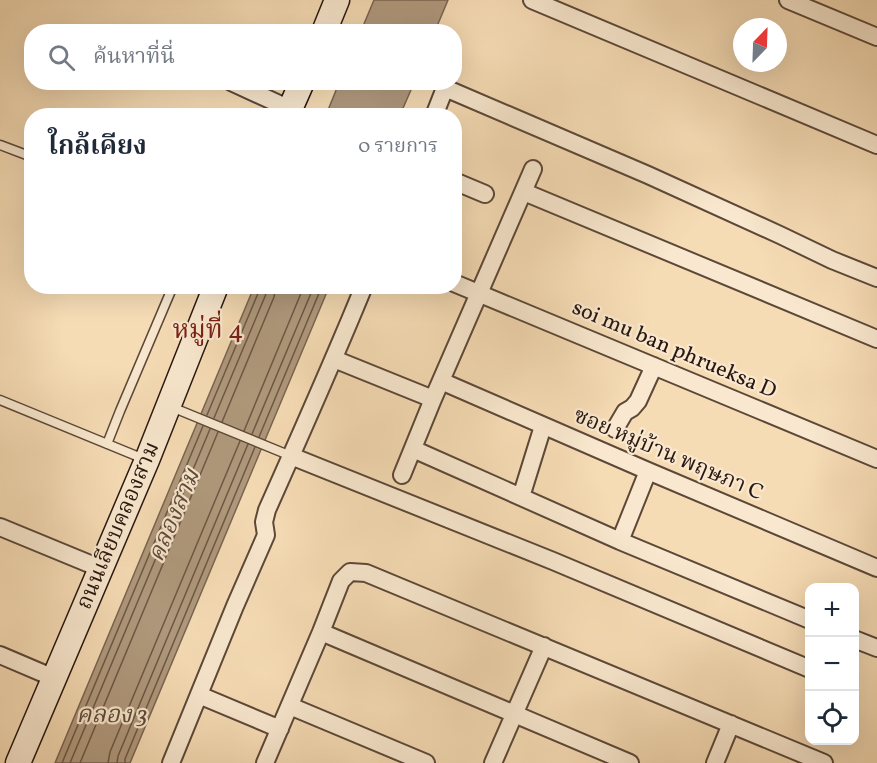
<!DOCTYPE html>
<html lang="th">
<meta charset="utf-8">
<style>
body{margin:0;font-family:Vollkorn,"Noto Serif Thai",serif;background:#f2f2f3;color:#1f2937}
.controls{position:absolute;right:18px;bottom:18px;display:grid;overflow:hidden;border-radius:12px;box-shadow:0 6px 24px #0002}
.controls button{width:54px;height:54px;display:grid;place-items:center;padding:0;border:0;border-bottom:2px solid #e0e1e3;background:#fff;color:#1f2937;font:30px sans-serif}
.compass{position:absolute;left:733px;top:18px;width:54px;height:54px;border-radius:50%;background:#fff;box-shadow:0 6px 24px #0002;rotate:23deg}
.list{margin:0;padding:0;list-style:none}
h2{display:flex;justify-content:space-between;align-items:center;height:78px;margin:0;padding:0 24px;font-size:26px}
h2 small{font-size:20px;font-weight:400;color:#747a83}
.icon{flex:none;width:33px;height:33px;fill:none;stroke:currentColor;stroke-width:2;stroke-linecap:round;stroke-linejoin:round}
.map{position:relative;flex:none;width:877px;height:763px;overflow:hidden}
.search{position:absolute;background:#fff;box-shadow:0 6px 24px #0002;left:24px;top:24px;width:438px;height:66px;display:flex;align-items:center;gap:15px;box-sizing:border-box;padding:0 21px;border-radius:24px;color:#747a83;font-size:22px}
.panel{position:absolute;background:#fff;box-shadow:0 6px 24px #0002;left:24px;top:108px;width:438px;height:186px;border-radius:24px}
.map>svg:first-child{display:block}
</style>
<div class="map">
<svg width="877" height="763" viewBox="0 0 877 763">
<rect width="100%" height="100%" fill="#f6dcb5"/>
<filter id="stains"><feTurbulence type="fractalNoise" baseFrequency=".00333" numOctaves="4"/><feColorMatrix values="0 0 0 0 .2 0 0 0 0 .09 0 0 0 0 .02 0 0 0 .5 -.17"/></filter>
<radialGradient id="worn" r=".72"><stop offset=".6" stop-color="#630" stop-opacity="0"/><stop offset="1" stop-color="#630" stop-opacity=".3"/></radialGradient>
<path fill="#b0997d" stroke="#7a6551" stroke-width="1.5" d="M374,0H448L435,31H361Z
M339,83L340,82L414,83L400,115H326Z
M254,287H329L130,763H55Z"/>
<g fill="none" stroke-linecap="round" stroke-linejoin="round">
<path stroke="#6c5846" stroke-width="1.5" d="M207,415L259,291V286
M214,418L266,294L267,286
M222,422L274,297L276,286
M244,431L304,286
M252,434L314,286
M259,437L322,286
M62,763L203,426
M70,763L210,429
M80,763L218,432
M108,763L110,752L240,441
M117,763L118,756L248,444
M125,763V759L255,447"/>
<defs>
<path id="lane" d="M0,145L32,157
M0,400L144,459
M169,406L291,456
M107,444L120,411L173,286"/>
<path id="street" d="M532,0L877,145
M788,0L877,37
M231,82L290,109
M434,116L445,88L648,175L780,235L832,260L877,278
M454,181L485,194
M524,192L877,339
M454,283L877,459
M334,359L433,399
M441,381L648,471L877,568
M615,429L625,412L632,408L638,401L654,366
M413,449L620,541L810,620
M291,456L553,561L810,669
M402,475L433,399L533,169
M521,497L543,426
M0,527L102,569
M620,541L648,471
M321,632L630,763
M854,639L877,648
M0,655L54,678
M199,695L280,729
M290,706L426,763
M171,763L235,606L266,535L264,522L267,510C300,436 333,362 364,286
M265,763L321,632L341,581L350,572L366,573L824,763
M493,763L544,646
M715,763L731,724"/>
<path id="secondary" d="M324,32L337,0
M287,116L302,82
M18,763L147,460L216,286"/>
</defs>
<use href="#lane" stroke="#5c4839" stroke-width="11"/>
<use href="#street" stroke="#5c4839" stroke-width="20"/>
<use href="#secondary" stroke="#281710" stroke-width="27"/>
<use href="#lane" stroke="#f9e8cf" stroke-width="8"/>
<use href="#street" stroke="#f9e8cf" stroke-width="16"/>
<use href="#secondary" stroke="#f9e8cf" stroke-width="24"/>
</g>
<g text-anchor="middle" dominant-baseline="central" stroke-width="4.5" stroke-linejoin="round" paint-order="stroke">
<g font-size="22" fill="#281710" stroke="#f9e8cf">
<text transform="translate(674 350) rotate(23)">soi mu ban phrueksa D</text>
<text transform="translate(668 455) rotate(23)">ซอย หมู่บ้าน พฤษภา C</text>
<text transform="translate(119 526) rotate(-67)">ถนนเลียบคลองสาม</text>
</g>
<g font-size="24" font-style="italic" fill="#5e4b3c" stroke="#f9e8cf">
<text transform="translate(175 516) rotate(-67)">คลองสาม</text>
<text x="112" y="716">คลอง 3</text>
</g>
<g font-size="26" fill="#7a1f14" stroke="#f9e8cf">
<text x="208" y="331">หมู่ที่ 4</text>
</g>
</g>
<rect width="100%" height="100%" filter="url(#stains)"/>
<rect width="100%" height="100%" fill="url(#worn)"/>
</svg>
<div class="controls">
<button>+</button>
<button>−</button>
<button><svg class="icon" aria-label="locate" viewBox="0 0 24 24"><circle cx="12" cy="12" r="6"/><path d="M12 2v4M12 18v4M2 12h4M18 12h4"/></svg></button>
</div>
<svg class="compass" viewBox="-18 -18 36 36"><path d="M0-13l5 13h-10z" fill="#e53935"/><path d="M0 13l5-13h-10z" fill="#747a83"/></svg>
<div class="search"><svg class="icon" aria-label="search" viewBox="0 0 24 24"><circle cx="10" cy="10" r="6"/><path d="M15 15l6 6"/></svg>ค้นหาที่นี่</div>
<section class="panel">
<h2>ใกล้เคียง<small>0 รายการ</small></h2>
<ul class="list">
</ul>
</section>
</div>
